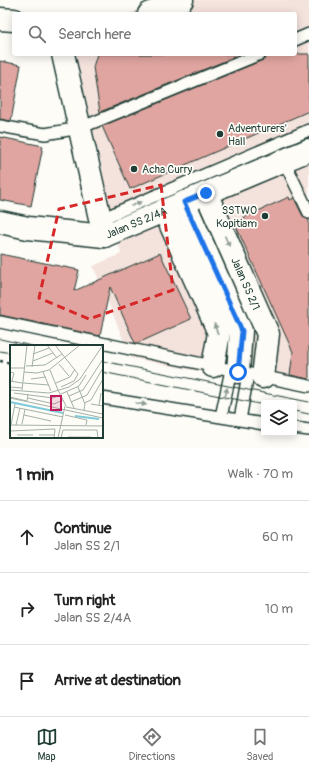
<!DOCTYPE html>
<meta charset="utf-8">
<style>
body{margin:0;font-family:Pangolin,sans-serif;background:#f2f2f2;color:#222}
.controls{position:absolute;right:12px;bottom:12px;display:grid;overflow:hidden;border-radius:4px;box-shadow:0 2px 10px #0003}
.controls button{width:36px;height:36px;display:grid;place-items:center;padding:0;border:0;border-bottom:1px solid #e0e0e0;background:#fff;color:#222;font:20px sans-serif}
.stop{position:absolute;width:12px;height:12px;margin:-9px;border:3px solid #1a73e8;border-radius:50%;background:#fff}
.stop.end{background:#1a73e8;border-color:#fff;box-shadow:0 1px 4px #0008}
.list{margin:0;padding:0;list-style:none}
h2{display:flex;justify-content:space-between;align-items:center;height:52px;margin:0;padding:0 16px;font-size:17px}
h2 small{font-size:13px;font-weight:400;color:#767676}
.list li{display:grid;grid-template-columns:26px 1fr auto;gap:12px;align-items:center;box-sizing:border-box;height:72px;padding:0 16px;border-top:1px solid #e0e0e0}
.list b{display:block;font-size:15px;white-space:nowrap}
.list p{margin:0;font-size:13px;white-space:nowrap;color:#767676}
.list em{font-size:13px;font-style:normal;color:#767676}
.icon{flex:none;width:22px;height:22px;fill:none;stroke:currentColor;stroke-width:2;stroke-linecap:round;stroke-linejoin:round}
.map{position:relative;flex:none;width:309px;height:448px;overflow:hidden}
.search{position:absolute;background:#fff;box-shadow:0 2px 10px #0003;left:12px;right:12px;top:12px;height:44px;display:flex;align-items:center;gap:10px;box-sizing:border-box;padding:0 14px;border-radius:4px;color:#767676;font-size:15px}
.sheet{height:268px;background:#fff}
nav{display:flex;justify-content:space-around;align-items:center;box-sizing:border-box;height:56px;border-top:1px solid #e0e0e0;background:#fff;font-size:11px;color:#767676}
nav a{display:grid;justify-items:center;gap:2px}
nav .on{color:#1f3d34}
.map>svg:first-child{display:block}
</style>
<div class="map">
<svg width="309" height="448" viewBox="0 0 309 448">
<rect width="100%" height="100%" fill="#fdfcf7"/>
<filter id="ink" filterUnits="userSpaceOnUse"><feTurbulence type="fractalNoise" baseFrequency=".025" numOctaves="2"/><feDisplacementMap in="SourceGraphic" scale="8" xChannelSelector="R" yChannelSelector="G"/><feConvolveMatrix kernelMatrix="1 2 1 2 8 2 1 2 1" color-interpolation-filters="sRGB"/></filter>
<g filter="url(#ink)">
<path fill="#f4e2dd" d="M163,0H309V393L131,358L93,266L121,254L76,54H295V14H129Z"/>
<path fill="#e0a5a0" stroke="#1f3d34" d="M97,54H242L100,112L93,67Z
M267,54H309V111L130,189L102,126L263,60L266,58Z
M0,61L21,65L11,121L0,119Z
M0,137L43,146L31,206L0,200Z
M289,197L290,200L294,198L303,216L309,220V379L290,375L293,352L234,222Z
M160,253L191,319L138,343H135L110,287L100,336L0,315V254L79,270L74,291Z"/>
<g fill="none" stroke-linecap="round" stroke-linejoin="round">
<defs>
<path id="service" d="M295,40L309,34
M0,126L45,134L80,128L260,54
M284,161L309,213
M101,219L309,130
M0,322L309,386
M102,398L264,424
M221,417L231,370
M240,420L248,374
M294,428L309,430"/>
<g id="minor">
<path d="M149,14L182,0"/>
<path d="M0,19L14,20"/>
<path d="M63,54L104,236"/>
<path id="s1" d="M206,193L268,334L263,377"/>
<path d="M184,202L241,331L238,372"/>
<path d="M164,210L219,333L213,366"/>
<path id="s2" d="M0,222L28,228L104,236L309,150"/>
</g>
</defs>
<use href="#service" stroke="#1f3d34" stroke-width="14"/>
<use href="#minor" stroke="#1f3d34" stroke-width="25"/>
<path stroke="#1f3d34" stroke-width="2.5" stroke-dasharray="3 3" stroke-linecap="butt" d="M0,361L11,363"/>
<use href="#service" stroke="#fdfcf7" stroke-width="11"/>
<use href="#minor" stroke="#fdfcf7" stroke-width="22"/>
<path stroke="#1f3d34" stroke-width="1" d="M0,339L32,346
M0,351L11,353
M102,361L309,402
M102,372L264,405
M294,411L309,414"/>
</g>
<defs><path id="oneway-solid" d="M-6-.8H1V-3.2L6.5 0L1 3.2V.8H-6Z"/></defs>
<g fill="#8e9c96">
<use href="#oneway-solid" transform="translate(136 204) rotate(-23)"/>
<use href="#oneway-solid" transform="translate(227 241) rotate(66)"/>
<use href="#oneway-solid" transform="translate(216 329) rotate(-109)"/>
<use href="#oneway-solid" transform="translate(226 393) rotate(-78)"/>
<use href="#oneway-solid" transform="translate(141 404) rotate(9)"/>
</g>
</g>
<g fill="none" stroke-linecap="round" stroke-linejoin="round" filter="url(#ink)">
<path stroke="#1a73e8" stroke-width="5" d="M206,193L184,202L242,331L238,372"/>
</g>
<path fill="none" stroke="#d62828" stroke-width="3" stroke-dasharray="8 5" stroke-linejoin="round" d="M161,185L173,290L89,319L39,298L59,209Z"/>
<g fill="#1f3d34" stroke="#fdfcf7" stroke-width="1.5">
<circle cx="220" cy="134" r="4"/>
<circle cx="134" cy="169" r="4"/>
<circle cx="265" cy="216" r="4"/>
</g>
<g text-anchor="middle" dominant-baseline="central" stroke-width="3.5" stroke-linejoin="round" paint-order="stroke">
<g font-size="11" fill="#1f3d34" stroke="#fdfcf7" text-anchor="start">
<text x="228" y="128">Adventurers'<tspan x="228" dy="13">Hall</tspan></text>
<text x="142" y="169">Acha Curry</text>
<text x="257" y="210" text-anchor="end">SSTWO<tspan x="257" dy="13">Kopitiam</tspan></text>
</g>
<g font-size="11" fill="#1f3d34" stroke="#fdfcf7">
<text stroke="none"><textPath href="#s2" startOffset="140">Jalan SS 2/4A</textPath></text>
<text stroke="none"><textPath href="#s1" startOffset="99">Jalan SS 2/1</textPath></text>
</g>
</g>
<g transform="translate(10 345)">
<rect width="93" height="93" fill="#fdfcf7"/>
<path fill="none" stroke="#7dcadb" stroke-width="2" d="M0,57L53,68M65,71L89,74"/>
<path fill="none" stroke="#a4b0a9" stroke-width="1" d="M37,0L47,13M45,0L68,29L64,36L51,42M23,9L39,3M23,16L43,8M49,19L59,31M16,21L35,20L52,9M22,22L25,0M0,23H15M40,25L48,45M0,27L4,28L2,36M14,27L27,28L39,25L70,0M33,27L41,46M21,34L36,32M0,36L12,38M13,38L39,40M46,38L60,32L65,24M0,42L12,43M68,42L75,59L74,65M0,45L39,48L59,42L70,34L93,0M12,45L17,0M48,45L56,61M57,47L64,63M4,48L43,53L50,50M51,49L69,41L76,30M59,51L73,45L93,14M0,52L17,56L18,49M0,53L93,73M18,53L44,59L53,55M61,57L77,50L93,23M74,58L81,55L93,34M81,59L93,61M89,60L91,48M4,62L53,72M56,62L93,69M14,70L41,76M55,70L77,75L76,80M12,79L15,64M0,80L93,81M1,80L5,59M6,80L10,63M0,86L45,84L44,93M7,90H23M29,90H44M58,92H81M48,93L55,61M51,93L53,85H87L88,93"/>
<path fill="#c2185b" fill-opacity="0.15" stroke="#c2185b" stroke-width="2" d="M41,51H51V65H41Z"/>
<rect width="93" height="93" fill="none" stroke="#1f3d34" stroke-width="2"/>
</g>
</svg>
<div class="controls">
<button><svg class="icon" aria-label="layers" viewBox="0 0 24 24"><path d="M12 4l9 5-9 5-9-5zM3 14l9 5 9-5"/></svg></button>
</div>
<div class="stop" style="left:238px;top:372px"></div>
<div class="stop end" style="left:206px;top:193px"></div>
<div class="search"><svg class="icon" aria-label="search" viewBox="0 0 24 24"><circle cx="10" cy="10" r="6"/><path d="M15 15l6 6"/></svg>Search here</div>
</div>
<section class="sheet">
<h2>1 min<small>Walk · 70 m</small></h2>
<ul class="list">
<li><svg class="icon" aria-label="ahead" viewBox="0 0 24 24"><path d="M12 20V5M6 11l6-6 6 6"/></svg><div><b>Continue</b><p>Jalan SS 2/1</p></div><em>60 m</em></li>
<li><svg class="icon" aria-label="right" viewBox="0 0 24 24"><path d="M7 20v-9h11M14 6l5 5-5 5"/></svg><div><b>Turn right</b><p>Jalan SS 2/4A</p></div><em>10 m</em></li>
<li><svg class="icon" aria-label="arrive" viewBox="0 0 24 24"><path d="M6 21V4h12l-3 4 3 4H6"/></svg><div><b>Arrive at destination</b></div></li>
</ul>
</section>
<nav>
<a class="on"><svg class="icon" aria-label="map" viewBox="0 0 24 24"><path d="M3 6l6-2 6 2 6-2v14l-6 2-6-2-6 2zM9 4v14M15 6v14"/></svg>Map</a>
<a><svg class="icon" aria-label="directions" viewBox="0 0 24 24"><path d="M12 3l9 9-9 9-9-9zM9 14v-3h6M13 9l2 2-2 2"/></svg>Directions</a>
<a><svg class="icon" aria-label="saved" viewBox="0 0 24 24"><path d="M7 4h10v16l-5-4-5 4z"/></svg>Saved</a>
</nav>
